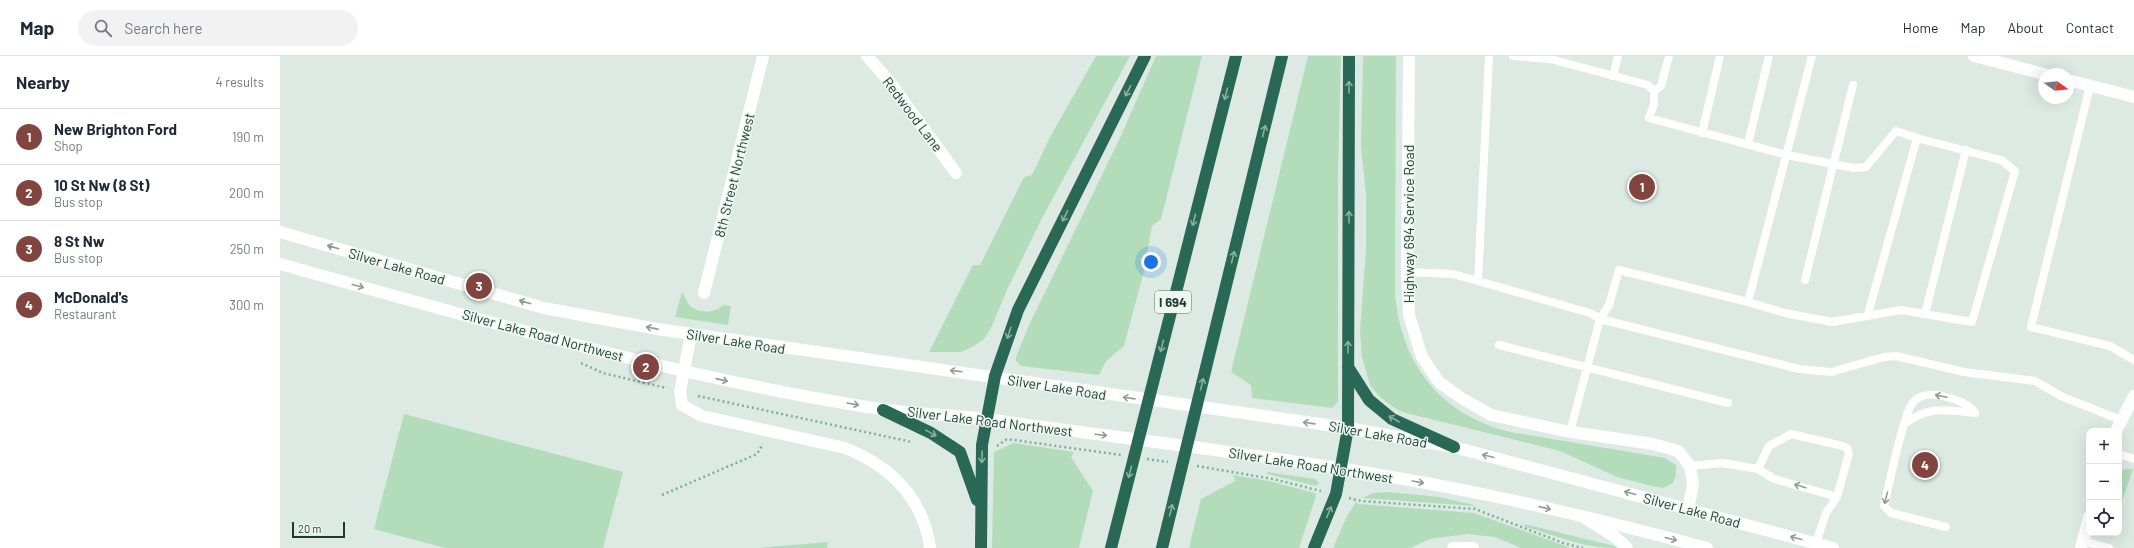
<!DOCTYPE html>
<meta charset="utf-8">
<style>
body{margin:0;font-family:Barlow,sans-serif;background:#f2f2f3;color:#1f2937}
.controls{position:absolute;right:12px;bottom:12px;display:grid;overflow:hidden;border-radius:8px;box-shadow:0 4px 16px #0002}
.controls button{width:36px;height:36px;display:grid;place-items:center;padding:0;border:0;border-bottom:1px solid #e0e1e3;background:#fff;color:#1f2937;font:20px sans-serif}
.compass{position:absolute;left:1758px;top:12px;width:36px;height:36px;border-radius:50%;background:#fff;box-shadow:0 4px 16px #0002;rotate:105deg}
.scale{position:absolute;left:12px;bottom:10px;width:53px;box-sizing:border-box;padding-left:4px;border:2px solid #1d3a2f;border-top:0;font-size:11px;line-height:14px;white-space:nowrap;color:#1d3a2f;-webkit-text-stroke:3px #edf7f1;paint-order:stroke}
.you{position:absolute;left:871px;top:206px;width:14px;height:14px;margin:-10px;border:3px solid #fff;border-radius:50%;background:#1a73e8;box-shadow:0 0 0 6px #1a73e833}
.badge{display:grid;place-items:center;width:26px;height:26px;border-radius:50%;background:#82443f;color:#fff;font-size:13px;font-weight:700}
.pin{position:absolute;translate:-50% -50%;border:2px solid #fff;box-shadow:0 1px 4px #0006}
.list{margin:0;padding:0;list-style:none}
h2{display:flex;justify-content:space-between;align-items:center;height:52px;margin:0;padding:0 16px;font-size:17px}
h2 small{font-size:13px;font-weight:400;color:#747a83}
.list li{display:grid;grid-template-columns:26px 1fr auto;gap:12px;align-items:center;box-sizing:border-box;height:56px;padding:0 16px;border-top:1px solid #e0e1e3}
.list b{display:block;font-size:15px;white-space:nowrap}
.list p{margin:0;font-size:13px;white-space:nowrap;color:#747a83}
.list em{font-size:13px;font-style:normal;color:#747a83}
.icon{flex:none;width:22px;height:22px;fill:none;stroke:currentColor;stroke-width:2;stroke-linecap:round;stroke-linejoin:round}
.map{position:relative;flex:none;width:1854px;height:492px;overflow:hidden}
header{display:flex;align-items:center;gap:24px;box-sizing:border-box;height:56px;padding:0 20px;background:#fff;border-bottom:1px solid #e0e1e3}
header strong{font-size:19px}
nav{display:flex;gap:22px;margin-inline-start:auto;font-size:14px}
.search{width:280px;height:36px;background:#f2f2f3;display:flex;align-items:center;gap:10px;box-sizing:border-box;padding:0 14px;border-radius:22px;color:#747a83;font-size:15px}
main{display:flex}
aside{flex:1;background:#fff}
.map>svg:first-child{display:block}
</style>
<header>
<strong>Map</strong>
<div class="search"><svg class="icon" aria-label="search" viewBox="0 0 24 24"><circle cx="10" cy="10" r="6"/><path d="M15 15l6 6"/></svg>Search here</div>
<nav><a>Home</a><a>Map</a><a>About</a><a>Contact</a></nav>
</header>
<main>
<aside>
<h2>Nearby<small>4 results</small></h2>
<ul class="list">
<li><span class="badge">1</span><div><b>New Brighton Ford</b><p>Shop</p></div><em>190 m</em></li>
<li><span class="badge">2</span><div><b>10 St Nw (8 St)</b><p>Bus stop</p></div><em>200 m</em></li>
<li><span class="badge">3</span><div><b>8 St Nw</b><p>Bus stop</p></div><em>250 m</em></li>
<li><span class="badge">4</span><div><b>McDonald's</b><p>Restaurant</p></div><em>300 m</em></li>
</ul>
</aside>
<div class="map">
<svg width="1854" height="492" viewBox="0 0 1854 492">
<rect width="100%" height="100%" fill="#dceae3"/>
<path fill="#b3ddba" d="M816,0H850L761,164L727,234L711,272L704,283L694,290L681,296H649L693,209H700L744,121L752,119L770,81Z
M876,0H922L881,163L872,170L863,219L844,290L826,305L819,319L741,310L736,305V301L750,267L840,82Z
M1028,0H1061L1058,117V345L1053,352L972,342L971,329L951,316Z
M1083,0H1116L1115,238C1121,308 1161,359 1230,376L1385,402L1396,409V419L1393,427L1383,432L1372,430L1337,421L1280,395L1122,356L1110,349L1099,340L1090,329L1082,301L1080,275L1086,193V138L1081,92Z
M402,236C405,241 408,249 413,252C423,258 436,256 443,249L451,250L448,269L395,261Z
M124,358L343,416L323,492H165L94,473Z
M734,387L794,396L791,401L813,435L799,492H712L714,396Z
M1846,413H1853L1839,454V421L1841,415Z
M987,416L1035,423L1039,427L1036,430L987,418Z
M953,419L989,425L1035,437L1036,440L1019,492H909L921,443L955,425Z
M1109,436L1159,441L1194,449V450L1082,442L1093,437Z
M1076,446L1078,448L1194,457L1291,492H1241L1215,481L1187,478L1150,483L1130,492H1053L1066,462Z
M1245,468L1334,490L1337,492C1304,492 1275,480 1244,470Z
M548,486L547,492H477Z"/>
<g fill="none" stroke-linecap="round" stroke-linejoin="round">
<path stroke="#7ab09a" stroke-width="2.5" stroke-dasharray="2 3" stroke-linecap="butt" d="M301,307L323,317L386,332
M418,340L632,386
M717,390L727,383L841,399
M867,403L888,406
M917,410L993,423L1041,435
M382,439L477,398L483,388
M1069,442L1081,445L1195,453L1283,487L1303,492"/>
<path stroke="#fff" stroke-width="8" d="M1233,0L1270,3L1368,29L1374,35V48L1369,62L1507,99L1574,112L1586,111L1616,75L1637,82
M1333,20L1338,0
M1810,30L1751,271L1830,290L1854,304
M1374,35L1381,30L1389,0
M1422,77L1440,0
M1468,88L1489,0
M1127,216L1173,218L1310,257L1320,263L1329,249L1339,214L1468,246L1505,257L1552,266L1621,254L1692,266L1735,115L1721,104L1637,82L1588,258
M1525,224L1573,29
M1198,225L1209,0
M1468,246L1532,0
M1645,258L1686,94
M1219,289L1448,347
M1624,368C1650,349 1665,354 1695,357
M1290,376L1320,263L1519,313L1551,316L1604,301L1616,300L1684,316L1755,325L1783,341L1841,364
M1839,398L1854,403
M1410,410L1443,407L1478,413L1489,390L1511,378L1563,390L1567,392L1569,397L1557,441L1546,457L1536,487
M1478,413L1494,423L1557,441
M1666,471L1611,457L1604,450C1609,431 1623,356 1634,345C1642,337 1656,338 1666,341C1677,344 1688,347 1695,357
M1803,485L1829,492"/>
<path stroke="#fff" stroke-width="12" d="M587,0L609,25L676,117
M1129,0L1127,216L1129,259L1142,301L1159,326L1181,342L1211,359L1285,375L1373,388L1398,395L1410,410L1413,429L1408,453
M1694,0L1764,18
M1788,24L1854,41
M424,237L483,0
M411,278L400,336L402,349L422,360L565,392C610,410 643,441 650,492
M1305,462L1335,481L1347,492
M1173,492H1193"/>
<path stroke="#fff" stroke-width="12" d="M0,176L264,252L377,273L1068,372L1174,391L1553,492
M0,208C199,263 397,322 601,353C636,359 671,358 706,363C875,387 1045,405 1212,440C1284,455 1356,473 1427,492
M1836,375L1854,340
M1801,492L1809,461"/>
<path stroke="#286854" stroke-width="12" d="M1068,311L1089,344L1112,363L1174,391
M603,354L651,377L680,396L697,444
M701,492L702,389L715,320L738,254L865,0
M831,492L956,0
M882,492L1002,0
M1034,492L1056,438L1068,372L1069,0"/>
</g>
<defs><path id="oneway-shaft" d="M-6 0H5M1.5-3L5.5 0L1.5 3" fill="none" stroke-width="1.6" stroke-linecap="round" stroke-linejoin="round"/></defs>
<g stroke="#8ab0a2">
<use href="#oneway-shaft" transform="translate(1069 31) rotate(-90)"/>
<use href="#oneway-shaft" transform="translate(848 35) rotate(117)"/>
<use href="#oneway-shaft" transform="translate(946 38) rotate(104)"/>
<use href="#oneway-shaft" transform="translate(984 75) rotate(-76)"/>
<use href="#oneway-shaft" transform="translate(785 160) rotate(117)"/>
<use href="#oneway-shaft" transform="translate(1069 161) rotate(-90)"/>
<use href="#oneway-shaft" transform="translate(914 164) rotate(104)"/>
<use href="#oneway-shaft" transform="translate(953 201) rotate(-76)"/>
<use href="#oneway-shaft" transform="translate(729 277) rotate(108)"/>
<use href="#oneway-shaft" transform="translate(882 290) rotate(104)"/>
<use href="#oneway-shaft" transform="translate(1068 291) rotate(-90)"/>
<use href="#oneway-shaft" transform="translate(922 328) rotate(-76)"/>
<use href="#oneway-shaft" transform="translate(1114 363) rotate(-150)"/>
<use href="#oneway-shaft" transform="translate(651 377) rotate(29)"/>
<use href="#oneway-shaft" transform="translate(702 401) rotate(92)"/>
<use href="#oneway-shaft" transform="translate(850 416) rotate(104)"/>
<use href="#oneway-shaft" transform="translate(891 454) rotate(-76)"/>
<use href="#oneway-shaft" transform="translate(1049 456) rotate(-68)"/>
</g>
<g stroke="#8e9c97">
<use href="#oneway-shaft" transform="translate(53 191) rotate(-164)"/>
<use href="#oneway-shaft" transform="translate(78 230) rotate(15)"/>
<use href="#oneway-shaft" transform="translate(245 246) rotate(-164)"/>
<use href="#oneway-shaft" transform="translate(372 272) rotate(-169)"/>
<use href="#oneway-shaft" transform="translate(676 315) rotate(-173)"/>
<use href="#oneway-shaft" transform="translate(442 324) rotate(13)"/>
<use href="#oneway-shaft" transform="translate(1661 340) rotate(-168)"/>
<use href="#oneway-shaft" transform="translate(849 342) rotate(-172)"/>
<use href="#oneway-shaft" transform="translate(573 348) rotate(10)"/>
<use href="#oneway-shaft" transform="translate(1029 367) rotate(-172)"/>
<use href="#oneway-shaft" transform="translate(821 379) rotate(7)"/>
<use href="#oneway-shaft" transform="translate(1208 400) rotate(-166)"/>
<use href="#oneway-shaft" transform="translate(1138 426) rotate(10)"/>
<use href="#oneway-shaft" transform="translate(1520 430) rotate(-163)"/>
<use href="#oneway-shaft" transform="translate(1350 437) rotate(-165)"/>
<use href="#oneway-shaft" transform="translate(1606 442) rotate(104)"/>
<use href="#oneway-shaft" transform="translate(1265 452) rotate(13)"/>
<use href="#oneway-shaft" transform="translate(1516 482) rotate(-165)"/>
<use href="#oneway-shaft" transform="translate(1391 483) rotate(14)"/>
</g>
<g text-anchor="middle" dominant-baseline="central" stroke-width="3" stroke-linejoin="round" paint-order="stroke">
<rect fill="#edf7f1" stroke="#5b7369" stroke-width="1" x="875" y="235" width="36" height="22" rx="3"/>
<g font-size="13" font-weight="bold" fill="#1d3a2f">
<text x="893" y="246">I 694</text>
</g>
<g font-size="14" fill="#1d3a2f" stroke="#edf7f1">
<text transform="translate(633 58) rotate(53)">Redwood Lane</text>
<text transform="translate(454 119) rotate(-76)">8th Street Northwest</text>
<text transform="translate(1128 168) rotate(-90)">Highway 694 Service Road</text>
<text transform="translate(117 210) rotate(16)">Silver Lake Road</text>
<text transform="translate(263 279) rotate(15)">Silver Lake Road Northwest</text>
<text transform="translate(456 285) rotate(9)">Silver Lake Road</text>
<text transform="translate(777 331) rotate(9)">Silver Lake Road</text>
<text transform="translate(710 365) rotate(7)">Silver Lake Road Northwest</text>
<text transform="translate(1098 378) rotate(10)">Silver Lake Road</text>
<text transform="translate(1031 409) rotate(9)">Silver Lake Road Northwest</text>
<text transform="translate(1412 454) rotate(15)">Silver Lake Road</text>
</g>
</g>
</svg>
<div class="controls">
<button>+</button>
<button>−</button>
<button><svg class="icon" aria-label="locate" viewBox="0 0 24 24"><circle cx="12" cy="12" r="6"/><path d="M12 2v4M12 18v4M2 12h4M18 12h4"/></svg></button>
</div>
<svg class="compass" viewBox="-18 -18 36 36"><path d="M0-13l5 13h-10z" fill="#e53935"/><path d="M0 13l5-13h-10z" fill="#747a83"/></svg>
<div class="scale">20 m</div>
<div class="you"></div>
<div class="pin badge" style="left:1362px;top:131px">1</div>
<div class="pin badge" style="left:366px;top:311px">2</div>
<div class="pin badge" style="left:199px;top:230px">3</div>
<div class="pin badge" style="left:1645px;top:409px">4</div>
</div>
</main>
